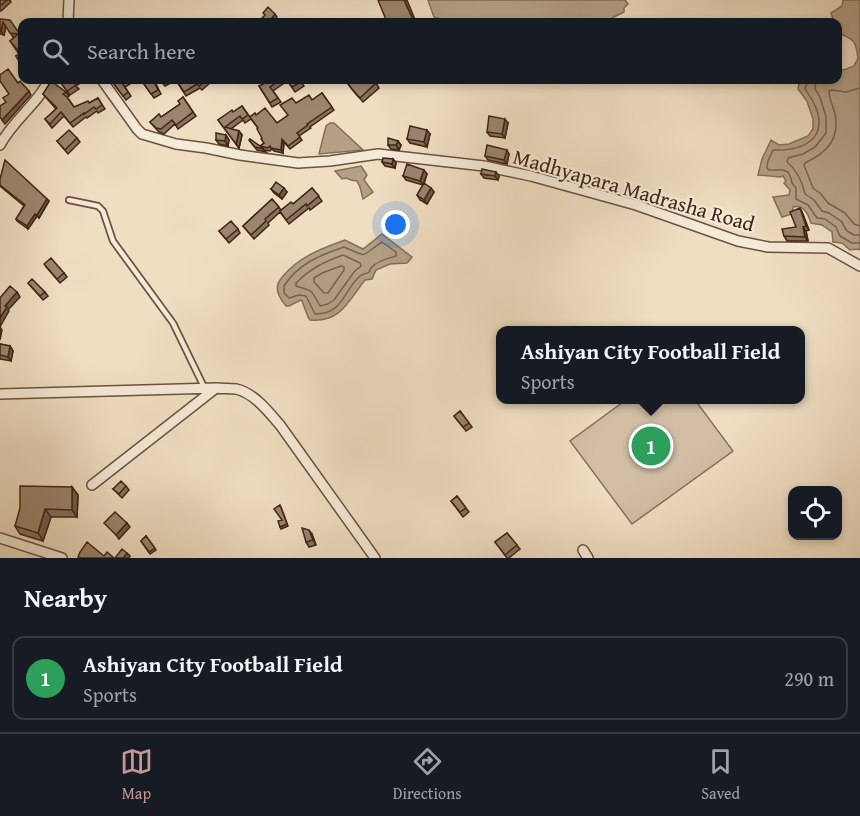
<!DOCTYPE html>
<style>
body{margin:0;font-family:"Gentium Book Plus",serif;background:#242831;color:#f1f3f6}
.controls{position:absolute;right:18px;bottom:18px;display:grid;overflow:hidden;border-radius:12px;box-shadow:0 3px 9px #0003}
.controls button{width:54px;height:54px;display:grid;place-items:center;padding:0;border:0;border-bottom:2px solid #363941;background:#171b24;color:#f1f3f6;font:30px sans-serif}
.you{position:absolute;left:396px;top:225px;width:21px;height:21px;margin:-15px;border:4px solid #fff;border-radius:50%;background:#1a73e8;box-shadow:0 0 0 9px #1a73e833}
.badge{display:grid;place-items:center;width:39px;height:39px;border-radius:50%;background:#c59692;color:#fff;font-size:20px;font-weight:700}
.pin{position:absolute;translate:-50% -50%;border:3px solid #fff;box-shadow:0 2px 6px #0006}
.popup{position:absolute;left:496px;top:326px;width:309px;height:78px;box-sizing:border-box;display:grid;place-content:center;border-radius:12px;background:#171b24;filter:drop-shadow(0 2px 4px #0005);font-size:20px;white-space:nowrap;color:#9ea1a6}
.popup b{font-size:22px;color:#f1f3f6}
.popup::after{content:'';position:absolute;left:50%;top:100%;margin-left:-12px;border:12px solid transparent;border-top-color:#171b24}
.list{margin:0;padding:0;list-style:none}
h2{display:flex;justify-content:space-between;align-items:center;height:78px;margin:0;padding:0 24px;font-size:26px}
h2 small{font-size:20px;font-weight:400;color:#9ea1a6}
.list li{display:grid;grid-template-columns:39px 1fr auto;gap:18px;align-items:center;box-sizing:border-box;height:84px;margin:0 12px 12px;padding:0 12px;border:2px solid #363941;border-radius:12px}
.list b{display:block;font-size:22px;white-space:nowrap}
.list p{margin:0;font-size:20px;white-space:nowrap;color:#9ea1a6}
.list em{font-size:20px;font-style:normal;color:#9ea1a6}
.icon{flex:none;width:33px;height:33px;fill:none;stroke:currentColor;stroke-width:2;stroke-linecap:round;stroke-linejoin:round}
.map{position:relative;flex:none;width:860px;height:558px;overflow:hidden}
.search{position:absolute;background:#171b24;box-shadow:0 3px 9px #0003;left:18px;right:18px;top:18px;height:66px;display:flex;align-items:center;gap:15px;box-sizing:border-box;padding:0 21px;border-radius:12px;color:#9ea1a6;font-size:22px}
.sheet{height:174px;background:#171b24}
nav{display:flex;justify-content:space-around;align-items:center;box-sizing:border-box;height:84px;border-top:2px solid #363941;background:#171b24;font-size:16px;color:#9ea1a6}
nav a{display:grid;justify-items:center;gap:3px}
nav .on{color:#c59692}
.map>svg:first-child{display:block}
</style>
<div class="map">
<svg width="860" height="558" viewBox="0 0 860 558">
<rect width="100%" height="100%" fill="#efdec2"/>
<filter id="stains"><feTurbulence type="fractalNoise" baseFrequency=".00333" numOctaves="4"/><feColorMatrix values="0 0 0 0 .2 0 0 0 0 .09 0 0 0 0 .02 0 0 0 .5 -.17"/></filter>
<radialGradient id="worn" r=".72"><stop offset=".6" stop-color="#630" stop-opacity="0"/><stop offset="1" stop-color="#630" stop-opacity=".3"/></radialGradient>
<path fill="#d1bea5" stroke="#89715d" stroke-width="1.5" d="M626,400H695L733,451L632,524L570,441Z"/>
<path fill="#b49f87" stroke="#866e59" stroke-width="1.5" d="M428,0H625L628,4L624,8V12L612,18V22H441L438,18L434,17Z
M843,0H860V250L858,249L850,250L842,243L833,242L832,232L822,225L811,223C808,214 804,204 793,207L792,214L782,217L773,197L789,195L790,190L784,183L786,181L783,176L780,177L758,175L762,159L771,140L779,145L789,144L808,136L813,129V119L807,101L798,89L799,84L806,80H838V68L844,70L854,66L858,58C856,41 854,39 838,33V22H834L831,13L842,6Z
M330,123H334L363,150L319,154L326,126Z
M361,166L367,175L364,180L373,192L363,199L360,187L357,181L351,180L346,178L342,179L335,171Z
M382,234L412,257L407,263L390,264L376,270L372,279L365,280C349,300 341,323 310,320L308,317L302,301L301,300L289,306H286C281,300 275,292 278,284C278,283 282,277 283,276C300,256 321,249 345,240L363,249Z"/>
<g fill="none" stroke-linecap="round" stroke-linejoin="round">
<path stroke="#7a624e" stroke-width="1.5" d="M808,80L805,89C832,126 819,151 773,150L768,161L767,168L769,170H783L788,172L791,178L792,183L796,188V199L808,205L817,218L825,219L836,227L840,236L852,243H860
M816,80L815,89L820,97L826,117V133L815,147L803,154L788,158L787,162C797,170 802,181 805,194L814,200L822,211L829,213L841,221L847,231L854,235H860
M860,88L846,92L832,90L829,91C829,99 833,106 835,114C840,140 826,153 805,163L804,165L813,188L821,194L828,203L845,213L854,224L860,226
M382,242L396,252V256C389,258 376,261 371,268C370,269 370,271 369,272C366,274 363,274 360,276C342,292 344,314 315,314L306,296L299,295L289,298L284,293V286C298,264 320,255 344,247C370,258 359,257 382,242Z
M343,255L360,263L361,266L354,272L334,300L328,304L320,306C311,290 314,291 296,286V283C311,268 324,262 343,255Z
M341,266L344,267V270L328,293H324L314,282V278L322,273Z"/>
<defs>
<path id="lane" d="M69,200L98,206L103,211L113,241L173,323L204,387"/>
<path id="street" d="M68,22L69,0
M102,80L137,129L142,134L176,144L206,148L240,155L298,163L330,161L378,154L484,166L531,176L636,205L738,241L768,247L828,248L860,266
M0,145C13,120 37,105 49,80
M216,388C223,389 229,388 236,389C254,393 268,411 280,425L375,558
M0,394L216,388L92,485
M0,538L62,558
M583,550L588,558"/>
</defs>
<use href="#lane" stroke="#6c5240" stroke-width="8"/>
<use href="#street" stroke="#6c5240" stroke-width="12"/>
<use href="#lane" stroke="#f5ead7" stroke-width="4.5"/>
<use href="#street" stroke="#f5ead7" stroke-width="9"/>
</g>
<path fill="#85725f" stroke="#412415" stroke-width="1.5" d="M0,0H10L11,2L1,11L0,9Z
M0,19L22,36V67L16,56L19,54L10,41L15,37H13L6,26L4,35L0,34Z
M66,80H85L76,86L79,89L70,95L61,83Z
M111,80H136L125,87L131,96L126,100Z
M160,80H187L188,81L191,80H209L211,82L202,90L200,88L186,96L176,80L165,86Z
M279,80L283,84L273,91L281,102L272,107L259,86Z
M287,80H300L304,86L295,92Z
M345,80L376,83L379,88L363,102L355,93Z
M144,84H156L161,94L154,98Z
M66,92L69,96L67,97L74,107L89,103L98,98L105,109L98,113L97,111L87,118L86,117L73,127L64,116L52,128L45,119L56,109L43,94Z
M322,93L334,110L310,127L311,128L299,136L302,140L290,149L284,142L283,153L274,151L272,149L270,151L264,150L266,152L257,150L249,140L260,146L264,143L258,128L251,119L245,123L243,120L231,129L239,131L242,135L239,148L218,120L233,112L242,106L250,117L256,115L277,123L288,116L296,103L312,100Z
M183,97L196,116L178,129L175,124L164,134L159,132L150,122L161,117L180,104Z
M508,123L505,138L490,136L487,132Z
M430,134L427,147L410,143L407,139Z
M77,138L80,142L68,154L57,141Z
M216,140H229L228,146L219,144Z
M398,141L401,145L399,150L391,149L388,145Z
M509,154L507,164L488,160L485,156Z
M393,159L396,163L395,168L385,166L382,162Z
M427,174L424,184L431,188L434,192L427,204L420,200L417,195L423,185L406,180L403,176Z
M481,174L499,176L498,180L484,178Z
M0,179L47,199L49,201L39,218L37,216L28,229L17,221L16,219L24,206L0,186Z
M312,188L322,201L310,210L309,208L289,224L280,212L268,223L269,225L254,239L243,226L272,199L281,210L293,204Z
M271,189L287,192L282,199L274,193Z
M802,212L809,230L806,231L808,241H787L784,236L796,227Z
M238,229L240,233L229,243L219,231Z
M47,268L64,273L67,277L60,283Z
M28,283L45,292L48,296L43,300Z
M0,344L10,346L13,351L11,361L0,359Z
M460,411L472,427L466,431L454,416Z
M126,486L129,490L122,498L113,489Z
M72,487L78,495L77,517H51L43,541L20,534L15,526Z
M457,496L469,512L463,517L451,501Z
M281,507L288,526L281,529L280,527L282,520Z
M507,533L520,549L509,558H507L495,542Z
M312,534L316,545L309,547L306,542Z
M146,536L156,550L150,554L141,541Z"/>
<path fill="#6c5d4e" stroke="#412415" stroke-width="1.5" d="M404,0H407L416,22H414Z
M275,14L277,17L273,22H269Z
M3,22L6,26L4,35L1,31Z
M29,91L31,95L5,124L2,120Z
M505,119L508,123L505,138L502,134Z
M427,130L430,134L427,147L424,142Z
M239,131L242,135L239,148L236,144Z
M226,135L229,140L228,146L225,141Z
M282,139L284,142L283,153L281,150Z
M398,141L401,145L399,150L396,145Z
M507,150L509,154L507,164L504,160Z
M393,159L396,163L395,168L392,164Z
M424,170L427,174L423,185L420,181Z
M496,172L499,176L498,180L495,176Z
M284,188L287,192L282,199L279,195Z
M431,188L434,192L427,204L424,200Z
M47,199L49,201L39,218L37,215Z
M800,208L802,212L809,230L806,226Z
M35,214L37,216L28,229L27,226Z
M803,227L806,231L808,241L805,237Z
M17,292L20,297L8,310L9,311L0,327L2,330L0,340V318L5,306Z
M10,346L13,351L11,361L8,357Z
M72,487L78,495L77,517L72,510Z
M45,509L51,517L43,541L38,533Z
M127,523L130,527L119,539L116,535Z
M309,530L312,534L316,545L313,540Z
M127,553L130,556L129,558H123Z"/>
<path fill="#9b856f" stroke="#412415" stroke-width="1.5" d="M0,0H7L0,6Z
M378,0H404L414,22H387Z
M268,7L275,14L269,22H270H258L263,19L262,18L265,15L263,13Z
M0,19L10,20L19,33H20L22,36V63L21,64L16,56L20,53L10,41L18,34L10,33L3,22L1,31H0Z
M8,69L18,83L20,81L29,91L2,120L0,117V106L6,102L3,98L9,94L0,81V75Z
M66,80H77L73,82L76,85L67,91L61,83Z
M111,80H128L122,83L128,92L123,96Z
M153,80L158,90L151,94L144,84Z
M176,80H187L188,81L191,80H208L199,86L197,84L184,92Z
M266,80H280L270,87L278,98L270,103L259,86L265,83L263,81Z
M287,80H300L301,82L292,87Z
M345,80H372L376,83L360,98L352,89Z
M51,81L66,92L63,94L67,97L74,107L88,101L89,103L98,98L102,105L96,109L94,107L84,114V113L70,123L61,112L50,124L45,119L57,108L43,94Z
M322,93L332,107L307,124L308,125L297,133L300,137L288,146L282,139L281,150L271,148L270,146L268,148L260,146L264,149L255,147L249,140L250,139L260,146L264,143L261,139L262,138L257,129L258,128L250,117L255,113L256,115L265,108L277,123L288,115L280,105L292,98L296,103L309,95L312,100Z
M183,97L193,112L176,125L172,120L161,129L156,128L150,122L159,114L161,117L180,104L178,101Z
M242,106L248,115L242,119L240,116L225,127L239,131L236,144L218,120L232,110L233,112Z
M489,116L505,119L502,134L487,132Z
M410,126L427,130L424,142L407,139Z
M69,130L77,138L65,150L57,141Z
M216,133L226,135L225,141L216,140Z
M388,138L398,141L396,145H388Z
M487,145L507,150L504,160L485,156Z
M383,158L393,159L392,164L382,162Z
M5,160L47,199L37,215L35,214L27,226L16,219L25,205L0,185V179Z
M407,164L424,170L420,181L403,176Z
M482,169L496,172L495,176L481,174Z
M276,182L284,188L279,195L271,189Z
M424,183L431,188L424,200L417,195Z
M312,188L319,196L307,206L306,204L286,220L280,211L291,202L293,204Z
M272,199L279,207L265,219L266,221L251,235L243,226Z
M800,208L806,226L803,227L805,237L784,236L782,229L796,227L790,212Z
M231,221L238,229L226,239L219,231Z
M51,258L64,273L57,279L44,264Z
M32,279L45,292L40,296L28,283Z
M10,286L17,292L5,306L7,307L0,318V298Z
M0,344L10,346L8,357L0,355Z
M460,411L469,423L463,427L454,416Z
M121,481L126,486L119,494L113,489Z
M20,486L72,487V510L45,509L38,533L15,526L20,508Z
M457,496L466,508L460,512L451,501Z
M280,505L287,524L280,527L278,521L282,520L274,509Z
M115,512L127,523L116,535L104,523Z
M302,528L309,530L313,540L306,542Z
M507,533L517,545L505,555L495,542Z
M146,536L155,548L149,552L141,541Z
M87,542L104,556L107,552L114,558H82L78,557L80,552Z
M122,549L127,553L123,558H115Z"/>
<g text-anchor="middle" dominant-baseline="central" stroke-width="4.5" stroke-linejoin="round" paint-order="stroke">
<g font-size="21" fill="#412415" stroke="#f5ead7">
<text transform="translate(634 190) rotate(16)">Madhyapara Madrasha Road</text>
</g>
</g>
<rect width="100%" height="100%" filter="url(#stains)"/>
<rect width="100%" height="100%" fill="url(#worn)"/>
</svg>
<div class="controls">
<button><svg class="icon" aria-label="locate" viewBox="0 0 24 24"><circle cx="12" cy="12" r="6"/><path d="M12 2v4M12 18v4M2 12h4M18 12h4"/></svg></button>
</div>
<div class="you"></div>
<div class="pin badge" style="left:651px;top:446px;background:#2e9e5b">1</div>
<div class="popup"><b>Ashiyan City Football Field</b>Sports</div>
<div class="search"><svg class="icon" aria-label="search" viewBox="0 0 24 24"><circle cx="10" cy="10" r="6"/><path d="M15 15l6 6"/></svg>Search here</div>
</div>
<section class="sheet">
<h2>Nearby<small></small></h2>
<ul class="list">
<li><span class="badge" style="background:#2e9e5b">1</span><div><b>Ashiyan City Football Field</b><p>Sports</p></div><em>290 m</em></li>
</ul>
</section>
<nav>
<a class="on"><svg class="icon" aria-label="map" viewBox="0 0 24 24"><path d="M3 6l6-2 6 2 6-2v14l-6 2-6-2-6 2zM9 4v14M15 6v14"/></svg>Map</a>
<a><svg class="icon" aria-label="directions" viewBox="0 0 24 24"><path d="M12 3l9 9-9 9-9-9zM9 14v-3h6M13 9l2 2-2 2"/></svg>Directions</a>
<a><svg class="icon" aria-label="saved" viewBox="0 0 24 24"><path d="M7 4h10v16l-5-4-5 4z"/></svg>Saved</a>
</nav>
